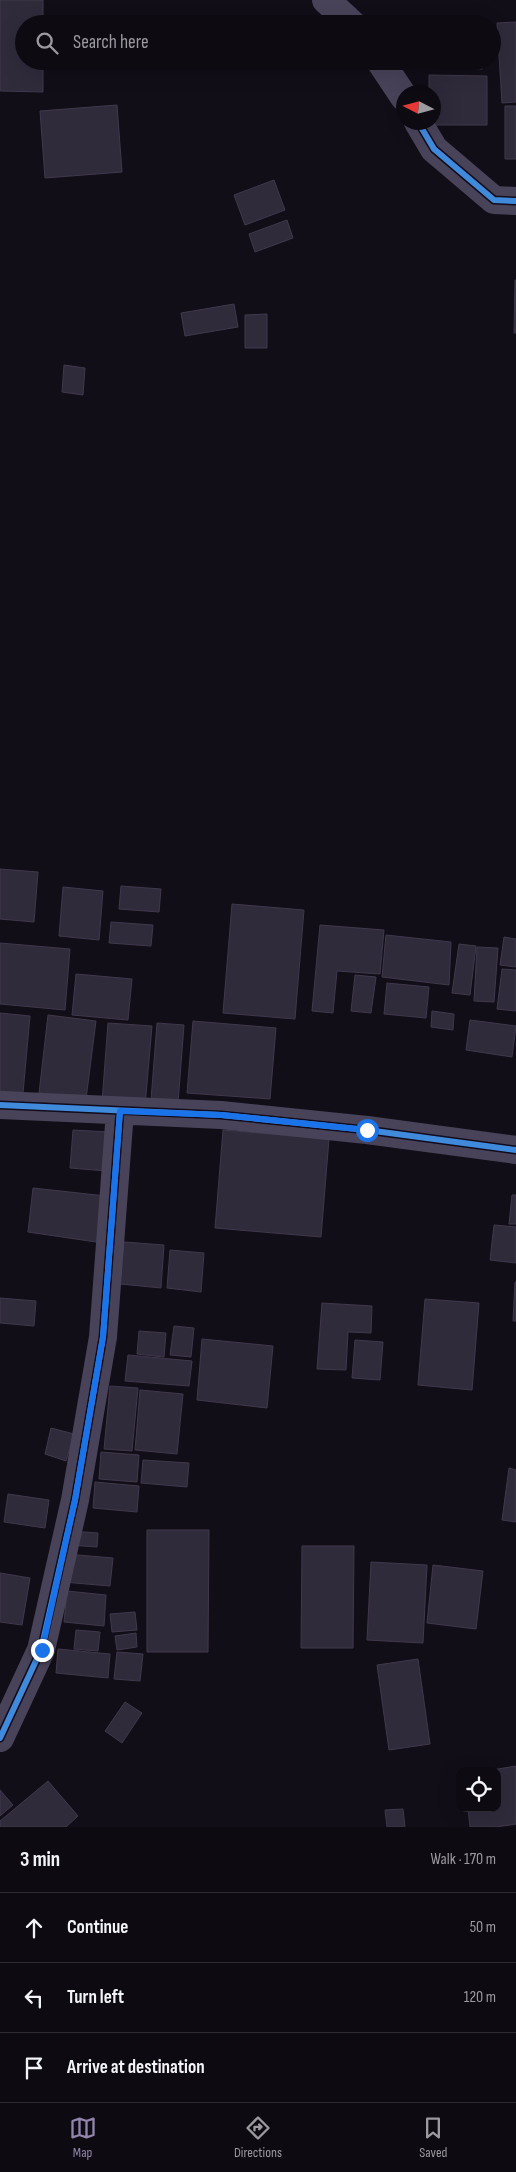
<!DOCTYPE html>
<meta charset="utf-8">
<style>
body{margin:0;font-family:"Sofia Sans Condensed",sans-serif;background:#17131b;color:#f1f3f6}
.controls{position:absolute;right:15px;bottom:15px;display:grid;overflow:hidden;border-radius:10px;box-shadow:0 5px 20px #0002}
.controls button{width:45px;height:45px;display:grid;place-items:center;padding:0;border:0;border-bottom:1px solid #2e2b32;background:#0e0a12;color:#f1f3f6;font:25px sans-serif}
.compass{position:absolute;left:396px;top:85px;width:45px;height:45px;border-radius:50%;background:#0e0a12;box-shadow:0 5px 20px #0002;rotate:276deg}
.stop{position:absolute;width:15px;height:15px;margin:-11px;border:4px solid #1a73e8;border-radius:50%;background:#fff}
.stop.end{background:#1a73e8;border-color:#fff;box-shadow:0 1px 5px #0008}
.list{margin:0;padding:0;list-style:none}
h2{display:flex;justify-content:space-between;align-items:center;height:65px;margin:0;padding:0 20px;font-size:21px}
h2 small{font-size:16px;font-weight:400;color:#9b9a9f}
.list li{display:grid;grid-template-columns:32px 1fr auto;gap:15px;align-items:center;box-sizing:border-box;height:70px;padding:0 20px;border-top:1px solid #2e2b32}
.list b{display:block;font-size:19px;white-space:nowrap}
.list em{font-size:16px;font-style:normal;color:#9b9a9f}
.icon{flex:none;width:28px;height:28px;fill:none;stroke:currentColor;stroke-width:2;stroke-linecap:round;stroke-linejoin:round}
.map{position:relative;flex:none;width:516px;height:1827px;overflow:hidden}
.search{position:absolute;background:#0e0a12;box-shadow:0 5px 20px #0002;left:15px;right:15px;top:15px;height:55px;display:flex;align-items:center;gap:12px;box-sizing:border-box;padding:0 18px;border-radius:28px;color:#9b9a9f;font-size:19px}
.sheet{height:275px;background:#0e0a12}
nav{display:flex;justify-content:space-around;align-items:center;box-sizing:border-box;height:70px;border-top:1px solid #2e2b32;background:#0e0a12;font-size:14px;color:#9b9a9f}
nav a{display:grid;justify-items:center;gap:2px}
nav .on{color:#9185ae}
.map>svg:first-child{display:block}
</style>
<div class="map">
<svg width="516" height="1827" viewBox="0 0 516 1827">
<rect width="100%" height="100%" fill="#120e18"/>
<path fill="#302b3b" stroke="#40384d" d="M0,0H43V24H24V61H43V92L0,91Z
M516,22V102L502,103L497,23Z
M422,61H482V69L422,68Z
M429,75L487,76V125H428L434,122V92H429Z
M117,105L122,172L45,178L40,111Z
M505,106H516V159H505Z
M274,180L285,210L245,225L234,195Z
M287,220L293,238L255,252L249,234Z
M515,280H516V333H514Z
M234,304L238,327L185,336L181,313Z
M267,314V348H245V315Z
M64,365L85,368L83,395L62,392Z
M0,869L38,872L34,922L0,919Z
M121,886L161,889L159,912L119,909Z
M63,887L103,891L99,940L59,936Z
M232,904L304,910L295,1019L223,1013Z
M111,922L153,925L151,946L109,943Z
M320,925L384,930L380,974L337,971L333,1013L312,1011Z
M386,935L451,942L449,985L382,977Z
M504,937L516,939V967L500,965Z
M0,943L70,949L65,1010L0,1004Z
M459,944L476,946L470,995L452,993Z
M477,947L498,948L494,1002L474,1001Z
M502,969L516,970V1011L497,1009Z
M76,974L132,979L128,1020L72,1015Z
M355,975L376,977L371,1013L351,1011Z
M387,983L429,987L426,1018L384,1014Z
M432,1011L454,1014L453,1030L431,1027Z
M0,1013L30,1016L23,1093L0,1091Z
M48,1015L96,1021L86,1099L39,1093Z
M470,1020L516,1026L512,1057L466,1050Z
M193,1021L276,1028L270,1099L187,1093Z
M108,1023L152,1026L145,1106L102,1102Z
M157,1023L184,1025L178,1103L151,1100Z
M73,1130L109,1132L107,1171L70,1168Z
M223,1130L329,1139L321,1237L215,1228Z
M33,1188L106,1196L103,1243L28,1232Z
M512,1195H516V1224H509Z
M494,1225L516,1227V1263L490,1260Z
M124,1242L164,1245L161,1288L120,1284Z
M170,1250L204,1253L201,1292L167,1288Z
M515,1282H516V1321H513Z
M0,1298L36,1301L34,1326L0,1323Z
M425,1299L479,1303L472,1390L418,1385Z
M322,1303L372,1306L371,1333L348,1332L346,1370L317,1369Z
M174,1326L194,1328L191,1357L170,1355Z
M139,1331L166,1333L164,1357L137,1354Z
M202,1339L273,1346L267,1408L197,1400Z
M355,1340L383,1342L380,1380L352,1378Z
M128,1355L192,1361L189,1386L125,1381Z
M110,1386L138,1388L132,1451L104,1449Z
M140,1390L183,1394L177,1454L135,1450Z
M51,1428L74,1434L66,1461L45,1454Z
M101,1452L139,1455L137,1482L99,1479Z
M143,1460L189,1463L187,1487L141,1483Z
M509,1468L516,1470V1522L502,1520Z
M95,1482L139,1486L137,1512L93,1508Z
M8,1494L49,1500L45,1528L4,1522Z
M147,1530H209L208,1652H147Z
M70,1531L98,1533L97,1547L69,1545Z
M302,1546H354L353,1648H301Z
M66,1554L113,1558L110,1586L63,1582Z
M371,1562L427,1565L423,1643L367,1640Z
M433,1565L483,1571L476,1629L427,1623Z
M0,1573L30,1578L22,1625L0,1622Z
M67,1591L106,1595L104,1626L64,1622Z
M135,1612L137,1630L112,1632L110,1614Z
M76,1630L100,1632L98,1651L74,1649Z
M136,1633L137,1647L117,1650L115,1636Z
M58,1649L110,1654L108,1678L56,1673Z
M117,1652L143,1654L140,1681L114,1679Z
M418,1659L430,1744L389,1750L377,1665Z
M125,1702L142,1713L122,1743L105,1731Z
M516,1766V1824L496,1827H470L468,1808H497V1771H486Z
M48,1781L78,1816L66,1827H0V1821Z
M0,1790L13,1805L0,1816Z
M403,1809L405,1827H387L385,1810Z"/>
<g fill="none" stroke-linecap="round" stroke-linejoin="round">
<path stroke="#484359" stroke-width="28" d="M326,0L352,24
M380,61L404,97
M418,122L434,149L494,200L516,201
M0,1105L221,1115L367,1130L516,1150
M0,1738L41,1650L75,1500L103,1337L120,1111"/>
<defs>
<path id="cycleway" d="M418,122L434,149L494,200L516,201
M0,1105L221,1115L367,1130L516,1150
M0,1738L41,1650L75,1500L103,1337L120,1111"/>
</defs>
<use href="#cycleway" stroke="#110b1b" stroke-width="9"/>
<use href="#cycleway" stroke="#408adc" stroke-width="6"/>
</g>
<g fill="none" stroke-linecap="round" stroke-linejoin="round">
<path stroke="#1a73e8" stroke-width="6" d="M42,1650L75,1500L103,1337L120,1111L222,1115L367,1130"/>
</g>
</svg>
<div class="controls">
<button><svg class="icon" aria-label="locate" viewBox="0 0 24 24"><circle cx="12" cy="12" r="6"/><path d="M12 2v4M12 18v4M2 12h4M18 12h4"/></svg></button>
</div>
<svg class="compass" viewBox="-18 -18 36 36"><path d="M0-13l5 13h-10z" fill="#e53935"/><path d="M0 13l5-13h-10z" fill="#9b9a9f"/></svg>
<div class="stop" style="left:367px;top:1130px"></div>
<div class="stop end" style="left:42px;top:1650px"></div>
<div class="search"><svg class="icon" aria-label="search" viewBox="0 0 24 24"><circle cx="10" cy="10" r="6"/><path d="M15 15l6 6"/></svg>Search here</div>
</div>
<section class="sheet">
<h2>3 min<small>Walk · 170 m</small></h2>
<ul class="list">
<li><svg class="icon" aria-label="ahead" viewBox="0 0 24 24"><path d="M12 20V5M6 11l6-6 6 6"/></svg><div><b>Continue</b></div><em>50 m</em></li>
<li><svg class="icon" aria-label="left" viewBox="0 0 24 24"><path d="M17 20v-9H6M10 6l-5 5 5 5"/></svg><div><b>Turn left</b></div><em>120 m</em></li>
<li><svg class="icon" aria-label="arrive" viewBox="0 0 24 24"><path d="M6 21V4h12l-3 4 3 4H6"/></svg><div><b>Arrive at destination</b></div></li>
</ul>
</section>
<nav>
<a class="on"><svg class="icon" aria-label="map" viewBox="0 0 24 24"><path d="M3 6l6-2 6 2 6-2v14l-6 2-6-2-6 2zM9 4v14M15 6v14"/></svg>Map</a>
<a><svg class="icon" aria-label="directions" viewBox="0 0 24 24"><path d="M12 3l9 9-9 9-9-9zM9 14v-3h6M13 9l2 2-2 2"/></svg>Directions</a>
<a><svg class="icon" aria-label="saved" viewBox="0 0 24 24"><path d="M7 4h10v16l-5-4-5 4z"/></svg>Saved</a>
</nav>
